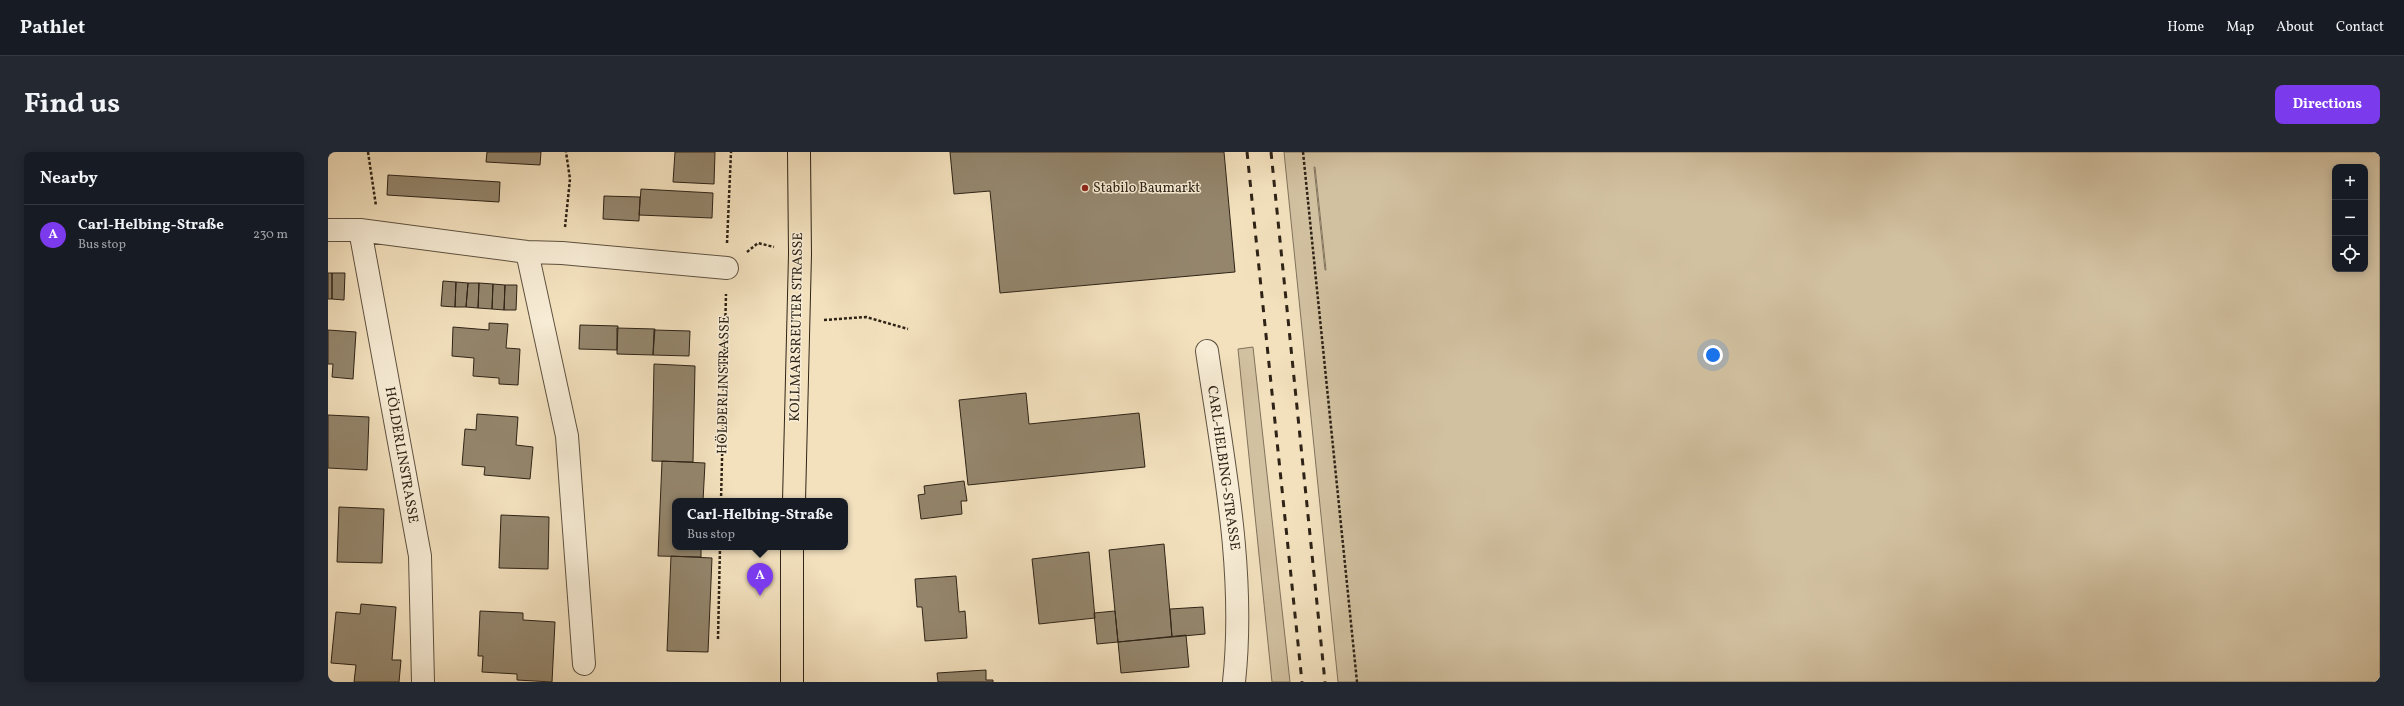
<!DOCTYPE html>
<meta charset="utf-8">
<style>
body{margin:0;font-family:Vollkorn,serif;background:#242831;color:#f1f3f6}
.controls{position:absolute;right:12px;top:12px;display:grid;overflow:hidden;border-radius:8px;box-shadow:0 2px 10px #0003}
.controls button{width:36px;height:36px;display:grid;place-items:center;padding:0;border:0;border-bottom:1px solid #363941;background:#171b24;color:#f1f3f6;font:20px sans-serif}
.you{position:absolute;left:1385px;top:203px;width:14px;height:14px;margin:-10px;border:3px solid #fff;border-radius:50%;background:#1a73e8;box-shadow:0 0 0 6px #1a73e833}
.badge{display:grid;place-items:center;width:26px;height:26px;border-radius:50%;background:#7c3aed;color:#fff;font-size:13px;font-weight:700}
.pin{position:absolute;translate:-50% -33px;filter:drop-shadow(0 1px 2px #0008)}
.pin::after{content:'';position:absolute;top:21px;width:14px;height:12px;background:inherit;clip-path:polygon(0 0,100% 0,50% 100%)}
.popup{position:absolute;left:344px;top:346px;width:176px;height:52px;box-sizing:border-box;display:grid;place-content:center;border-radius:8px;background:#171b24;filter:drop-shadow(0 1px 3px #0005);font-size:13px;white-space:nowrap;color:#9ea1a6}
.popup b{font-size:15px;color:#f1f3f6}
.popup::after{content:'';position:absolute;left:50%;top:100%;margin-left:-8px;border:8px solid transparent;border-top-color:#171b24}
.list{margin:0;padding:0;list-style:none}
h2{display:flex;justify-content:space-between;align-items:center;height:52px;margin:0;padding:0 16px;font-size:17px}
h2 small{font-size:13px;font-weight:400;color:#9ea1a6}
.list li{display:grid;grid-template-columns:26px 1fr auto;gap:12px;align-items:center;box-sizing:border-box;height:60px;padding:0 16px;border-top:1px solid #363941}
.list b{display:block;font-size:15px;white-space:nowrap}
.list p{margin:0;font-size:13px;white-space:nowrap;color:#9ea1a6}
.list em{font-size:13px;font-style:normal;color:#9ea1a6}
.icon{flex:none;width:22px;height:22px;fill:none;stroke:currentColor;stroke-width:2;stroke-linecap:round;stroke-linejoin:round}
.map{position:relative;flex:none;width:2052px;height:530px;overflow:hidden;border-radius:8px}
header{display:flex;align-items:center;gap:24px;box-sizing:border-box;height:56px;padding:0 20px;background:#171b24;border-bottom:1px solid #363941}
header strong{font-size:19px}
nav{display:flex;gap:22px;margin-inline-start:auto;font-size:14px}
.intro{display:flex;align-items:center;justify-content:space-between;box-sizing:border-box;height:96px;padding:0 24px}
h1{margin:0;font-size:28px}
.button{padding:10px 18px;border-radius:8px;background:#7c3aed;color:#fff;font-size:14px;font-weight:700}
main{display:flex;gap:24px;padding:0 24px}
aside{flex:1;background:#171b24;border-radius:8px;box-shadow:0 2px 10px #0003}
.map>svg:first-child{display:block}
</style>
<header>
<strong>Pathlet</strong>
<nav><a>Home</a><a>Map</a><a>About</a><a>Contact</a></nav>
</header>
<div class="intro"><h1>Find us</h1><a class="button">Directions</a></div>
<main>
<aside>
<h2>Nearby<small></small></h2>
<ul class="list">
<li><span class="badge">A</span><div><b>Carl-Helbing-Straße</b><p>Bus stop</p></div><em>230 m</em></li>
</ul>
</aside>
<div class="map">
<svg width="2052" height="530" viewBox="0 0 2052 530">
<rect width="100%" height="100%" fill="#f3e1be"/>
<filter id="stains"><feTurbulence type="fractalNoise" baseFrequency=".005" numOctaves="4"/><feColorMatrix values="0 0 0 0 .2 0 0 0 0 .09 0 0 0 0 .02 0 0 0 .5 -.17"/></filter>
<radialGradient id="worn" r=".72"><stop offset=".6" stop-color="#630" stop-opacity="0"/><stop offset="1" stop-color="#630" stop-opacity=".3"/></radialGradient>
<path fill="#d2c1a1" stroke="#80725c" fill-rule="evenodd" d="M956,0H2052V530H1010ZM986,15H987L998,118H997ZM2007,15H2037V117H2007Z
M925,195L962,530H944L910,197Z"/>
<path fill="#94866d" stroke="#2e2316" d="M159,0H213L212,13L158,10Z
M347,0H387L386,32L345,30Z
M622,0H896L907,120L672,141L662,39L626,42Z
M60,23L172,30L171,50L59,43Z
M313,37L385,41L384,66L311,63Z
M276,44L312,45L311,69L275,67Z
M0,121H4V147H0Z
M4,121H17L16,148L4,147Z
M115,129L128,130L127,155L113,154Z
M128,130L140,131L138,155H127Z
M140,131H151L150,156L138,155Z
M151,131L165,132L164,157L150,156Z
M165,132L177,133L176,158L164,157Z
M177,133H189L188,158H176Z
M161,171L180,172L178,196L192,197L190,233L171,232V226L145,224L146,206L124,204L125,175L161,178Z
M252,173L290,174L289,198L251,197Z
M289,176L327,177L325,203L289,202Z
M0,178L28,180L25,227L4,225L5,212H0Z
M326,178L362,179L361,204L325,203Z
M326,212L367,214L365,310L324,309Z
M698,241L701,272L811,261L817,315L640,333L631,248Z
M149,262L190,265L188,293L205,295L202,327L156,323L157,315L134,313L137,277L148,278Z
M0,263L41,265L39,318L0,316Z
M334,309L377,311L375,349H347V395H373V405L330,404Z
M636,329L639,349H633L634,362L593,367L590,343L597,342L596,334Z
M11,355L56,357L54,411L9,410Z
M173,363L221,365L220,417L171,416Z
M836,392L844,485L790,490L781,398Z
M761,400L767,466L711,472L704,407Z
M343,404L384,406L380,500L339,499Z
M628,424L631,460L637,459L639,486L597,489L594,455H589L587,427Z
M33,452L68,455L64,508H73L71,530H26L28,513L3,511L8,460L32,462Z
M875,455L877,482L844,485L842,457Z
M152,459L195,461V468L227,470L224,530L189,528V522L154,520L155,504H150Z
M787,459L790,490L769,492L766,461Z
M858,483L861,515L793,521L790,490Z
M658,518V528H665V530H610L609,521Z"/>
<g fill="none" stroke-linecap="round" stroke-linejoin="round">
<defs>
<path id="minor" d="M0,78H32L199,100L234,101L399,116
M32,78L92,404L95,530
M199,100L239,284L256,512
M879,199C895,308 918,419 906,530"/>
<path id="major" d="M466,349L472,102L471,0
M464,530V395"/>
</defs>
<use href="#minor" stroke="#5f5240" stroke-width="24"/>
<use href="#major" stroke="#2e2316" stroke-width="24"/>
<path stroke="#2e2316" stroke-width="2.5" stroke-dasharray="3 2" stroke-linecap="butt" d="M40,0L48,54
M975,0L1029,530
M237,75L242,27L238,0
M399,91L403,0
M419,100L430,91L446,95
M496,168L538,165L580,177
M393,349L398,142
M390,487L392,395"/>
<use href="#minor" stroke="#f7ecd5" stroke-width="22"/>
<use href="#major" stroke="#f3e1be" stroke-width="22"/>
<path stroke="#2e2316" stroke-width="3" stroke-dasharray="7 7" stroke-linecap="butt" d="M919,0L974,530
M943,0L997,530"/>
</g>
<circle fill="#8f2418" stroke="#f7ecd5" stroke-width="1.5" cx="757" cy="36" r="4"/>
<g text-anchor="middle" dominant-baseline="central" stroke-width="3" stroke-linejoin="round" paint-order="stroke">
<g font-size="14" fill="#2e2316" stroke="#f7ecd5" text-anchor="start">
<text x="765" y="36">Stabilo Baumarkt</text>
</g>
<g font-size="14" fill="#2e2316" stroke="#f7ecd5">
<text transform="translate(469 175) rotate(-89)">KOLLMARSREUTER STRASSE</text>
<text transform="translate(396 233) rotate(-89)">HÖLDERLINSTRASSE</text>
<text transform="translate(73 303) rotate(80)">HÖLDERLINSTRASSE</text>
<text transform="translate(895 316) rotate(82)">CARL-HELBING-STRASSE</text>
</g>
</g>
<rect width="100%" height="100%" filter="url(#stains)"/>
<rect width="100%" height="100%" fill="url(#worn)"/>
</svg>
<div class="controls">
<button>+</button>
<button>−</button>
<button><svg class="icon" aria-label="locate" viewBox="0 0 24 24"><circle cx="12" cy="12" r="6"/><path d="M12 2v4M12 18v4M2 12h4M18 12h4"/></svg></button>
</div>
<div class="you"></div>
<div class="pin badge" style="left:432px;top:444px">A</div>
<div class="popup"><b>Carl-Helbing-Straße</b>Bus stop</div>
</div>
</main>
